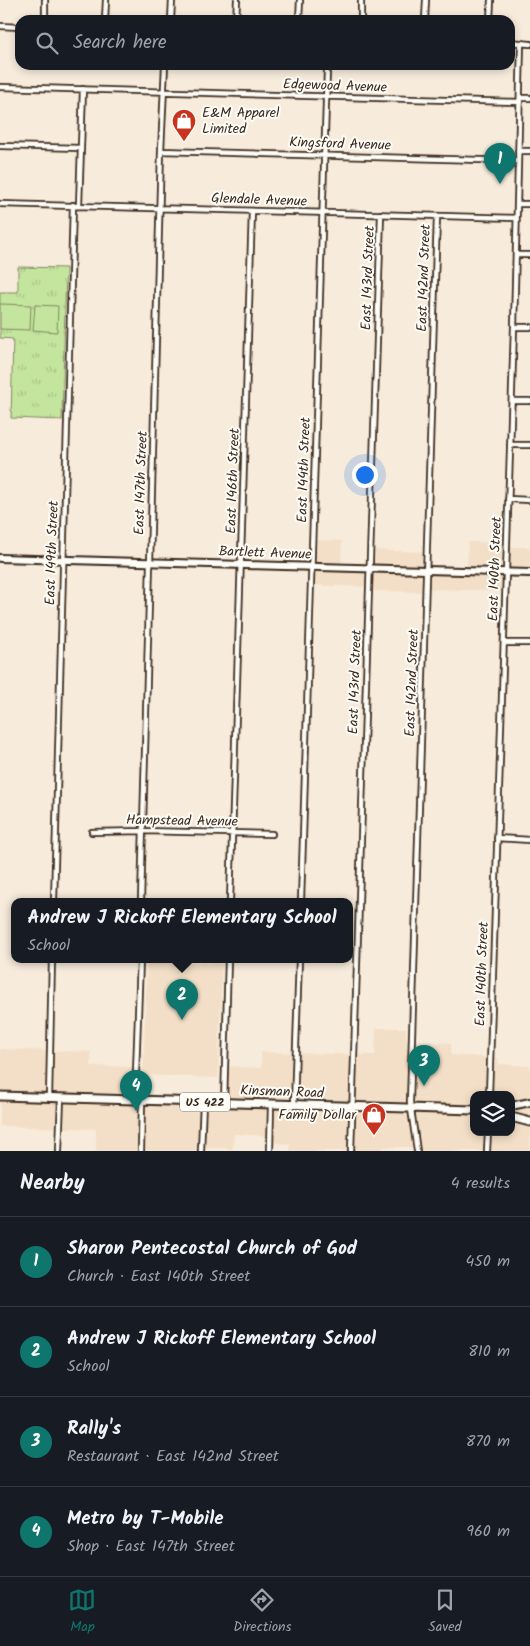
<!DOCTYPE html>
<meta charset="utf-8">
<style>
body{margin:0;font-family:Kalam,sans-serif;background:#20242c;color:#f1f3f6}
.controls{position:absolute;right:15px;bottom:15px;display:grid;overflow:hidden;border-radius:10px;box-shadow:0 2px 8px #0003}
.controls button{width:45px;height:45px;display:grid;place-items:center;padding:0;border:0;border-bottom:1px solid #363941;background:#171b24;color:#f1f3f6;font:25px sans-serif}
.you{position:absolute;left:364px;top:474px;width:18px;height:18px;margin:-12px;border:4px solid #fff;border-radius:50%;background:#1a73e8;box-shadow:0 0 0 8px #1a73e833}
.badge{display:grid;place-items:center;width:32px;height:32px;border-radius:50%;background:#0f766e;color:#fff;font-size:16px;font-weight:700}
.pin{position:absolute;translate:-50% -41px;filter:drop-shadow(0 1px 2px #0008)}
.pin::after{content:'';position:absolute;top:26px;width:18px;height:15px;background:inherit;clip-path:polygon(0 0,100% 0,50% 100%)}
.popup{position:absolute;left:11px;top:898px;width:342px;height:65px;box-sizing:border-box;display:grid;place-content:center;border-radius:10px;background:#171b24;filter:drop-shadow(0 1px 4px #0005);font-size:16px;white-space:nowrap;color:#9ea1a6}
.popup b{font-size:19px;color:#f1f3f6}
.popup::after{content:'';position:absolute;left:50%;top:100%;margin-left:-10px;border:10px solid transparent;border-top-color:#171b24}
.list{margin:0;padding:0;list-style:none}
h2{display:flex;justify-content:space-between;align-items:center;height:65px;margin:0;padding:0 20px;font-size:21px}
h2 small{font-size:16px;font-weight:400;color:#9ea1a6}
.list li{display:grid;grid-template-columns:32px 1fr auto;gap:15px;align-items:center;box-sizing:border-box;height:90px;padding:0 20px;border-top:1px solid #363941}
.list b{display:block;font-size:19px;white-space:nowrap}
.list p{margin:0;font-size:16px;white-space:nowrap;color:#9ea1a6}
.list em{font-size:16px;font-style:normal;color:#9ea1a6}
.icon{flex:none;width:28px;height:28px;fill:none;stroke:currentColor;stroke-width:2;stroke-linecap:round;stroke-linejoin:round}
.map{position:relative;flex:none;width:530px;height:1151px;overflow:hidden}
.search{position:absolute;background:#171b24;box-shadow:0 2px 8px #0003;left:15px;right:15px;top:15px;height:55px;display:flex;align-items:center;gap:12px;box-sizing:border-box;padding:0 18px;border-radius:15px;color:#9ea1a6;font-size:19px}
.sheet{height:425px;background:#171b24}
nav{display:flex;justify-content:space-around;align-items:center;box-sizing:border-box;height:70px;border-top:1px solid #363941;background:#171b24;font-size:14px;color:#9ea1a6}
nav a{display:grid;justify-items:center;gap:2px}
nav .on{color:#0f766e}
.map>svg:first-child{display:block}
</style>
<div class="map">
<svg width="530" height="1151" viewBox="0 0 530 1151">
<defs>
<pattern id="park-tufts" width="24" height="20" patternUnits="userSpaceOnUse" patternTransform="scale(1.25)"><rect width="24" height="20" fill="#c4e59e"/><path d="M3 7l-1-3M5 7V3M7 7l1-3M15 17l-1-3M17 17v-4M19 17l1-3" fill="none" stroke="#a9c588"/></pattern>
</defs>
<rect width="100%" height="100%" fill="#f7ebdb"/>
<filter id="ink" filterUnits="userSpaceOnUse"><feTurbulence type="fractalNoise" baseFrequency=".02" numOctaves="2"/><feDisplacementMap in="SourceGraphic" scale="10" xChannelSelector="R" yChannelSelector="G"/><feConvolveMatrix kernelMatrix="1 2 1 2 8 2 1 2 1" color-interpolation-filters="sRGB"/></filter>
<g filter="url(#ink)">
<path fill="#f3dfc7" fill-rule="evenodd" d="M313,540L342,541L341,567L370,568V550L427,552V570L467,572L468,542L507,543V547H530V573H507L506,591L426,589V592L369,591V587L311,585Z
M147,962L222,964L218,1078L143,1075Z
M376,1028H406L407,1041L451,1043V1055L498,1058L499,1064L530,1066V1151H422L421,1147H383L382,1151H290V1144L264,1142V1136L234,1134L233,1149L204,1147V1151H96V1129L0,1126V1049L91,1052V1066L137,1067L142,1100L224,1103L225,1066L261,1068V1052L375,1055ZM474,1095H511V1132H474Z"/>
<path fill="url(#park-tufts)" stroke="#80885e" d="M18,267L66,268L62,420L11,418L13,339L0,338V292H18Z"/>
<path fill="#c4e59e" stroke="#80885e" d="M0,304L31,305L30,330L0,329Z
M35,305L58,306L57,332L33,330Z"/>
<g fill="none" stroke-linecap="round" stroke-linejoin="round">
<defs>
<path id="street" d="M45,20V0
M105,20L106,0
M171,20L172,0
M236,20L237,0
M299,20L300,0
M361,20V0
M425,20L426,0
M490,20L491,0
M0,26L20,27
M510,42L530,44
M0,87L520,102
M520,98H530
M0,146L81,148
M161,151L518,161
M518,151H530
M0,204L516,218
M517,204H530
M79,205L83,89
M516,255H530
M514,327H530
M512,401H530
M510,445H530
M508,499L530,500
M504,643H530
M92,832L143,831L272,834
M497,838L530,840
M54,901L73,205
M141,901L161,151L165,65
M230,901L252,211
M301,901L327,70
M140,959L136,1073L142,1100L141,1151
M489,1095L514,327L521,43
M49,1098L52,959
M224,1103L228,959
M294,1105L299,959
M59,1151L61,1098
M201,1151L203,1102
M270,1151L271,1104
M351,1151L381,214
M417,1151L410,1102L437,216
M487,1151L488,1132"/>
<path id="secondary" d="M0,558L530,573
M511,1106L530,1102"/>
<path id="primary" d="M0,1096L474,1110
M511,1117L530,1122"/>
</defs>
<use href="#street" stroke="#3b2a1e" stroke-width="8"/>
<use href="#secondary" stroke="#3b2a1e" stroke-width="10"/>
<use href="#primary" stroke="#3b2a1e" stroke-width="11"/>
<use href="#street" stroke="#fdfcf7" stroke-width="4.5"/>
<use href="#secondary" stroke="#fdfcf7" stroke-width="6"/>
<use href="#primary" stroke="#fdfcf7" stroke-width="7"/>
</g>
</g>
<defs>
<symbol id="shop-pin" viewBox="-11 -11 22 30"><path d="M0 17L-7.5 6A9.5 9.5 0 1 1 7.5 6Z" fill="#c8321e" stroke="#fdfcf7"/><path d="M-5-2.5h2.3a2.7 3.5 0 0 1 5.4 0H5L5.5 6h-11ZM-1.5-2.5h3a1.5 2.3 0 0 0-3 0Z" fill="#fff"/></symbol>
</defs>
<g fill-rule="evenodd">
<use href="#shop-pin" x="170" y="107" width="28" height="38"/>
<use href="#shop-pin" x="360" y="1101" width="28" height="38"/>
</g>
<g text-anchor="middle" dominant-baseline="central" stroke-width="4" stroke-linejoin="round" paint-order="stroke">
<rect fill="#fdfcf7" stroke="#75695f" stroke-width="1" x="180" y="1092.5" width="50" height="19" rx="4"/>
<g font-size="12" font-weight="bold" fill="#3b2a1e">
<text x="205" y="1102">US 422</text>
</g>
<g font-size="14" fill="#3b2a1e" stroke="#fdfcf7">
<text transform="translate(335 86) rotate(2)">Edgewood Avenue</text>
<text transform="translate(340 144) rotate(2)">Kingsford Avenue</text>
<text transform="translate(259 200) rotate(2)">Glendale Avenue</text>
<text transform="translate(368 278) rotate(-88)">East 143rd Street</text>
<text transform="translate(424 278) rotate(-88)">East 142nd Street</text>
<text transform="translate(304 470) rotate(-88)">East 144th Street</text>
<text transform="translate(233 481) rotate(-88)">East 146th Street</text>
<text transform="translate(141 483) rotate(-88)">East 147th Street</text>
<text transform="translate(52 553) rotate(-88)">East 149th Street</text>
<text transform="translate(265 553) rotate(2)">Bartlett Avenue</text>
<text transform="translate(495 569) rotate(-88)">East 140th Street</text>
<text transform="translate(355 682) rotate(-88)">East 143rd Street</text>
<text transform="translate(412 683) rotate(-88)">East 142nd Street</text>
<text transform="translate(182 821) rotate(1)">Hampstead Avenue</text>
<text transform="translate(482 974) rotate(-88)">East 140th Street</text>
<text transform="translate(282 1092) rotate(2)">Kinsman Road</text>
</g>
<g font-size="14" fill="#3b2a1e" stroke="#fdfcf7" text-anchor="start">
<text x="202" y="113">E&amp;M Apparel<tspan x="202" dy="16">Limited</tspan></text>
<text x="356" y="1115" text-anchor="end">Family Dollar</text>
</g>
</g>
</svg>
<div class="controls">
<button><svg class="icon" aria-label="layers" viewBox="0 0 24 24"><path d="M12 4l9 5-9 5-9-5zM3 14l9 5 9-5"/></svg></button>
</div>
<div class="you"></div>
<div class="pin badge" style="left:500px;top:184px">1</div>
<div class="pin badge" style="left:182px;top:1020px">2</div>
<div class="popup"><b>Andrew J Rickoff Elementary School</b>School</div>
<div class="pin badge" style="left:424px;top:1086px">3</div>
<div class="pin badge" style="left:136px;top:1111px">4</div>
<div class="search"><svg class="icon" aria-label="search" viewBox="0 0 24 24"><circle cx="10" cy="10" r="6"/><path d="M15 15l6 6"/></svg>Search here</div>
</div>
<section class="sheet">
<h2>Nearby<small>4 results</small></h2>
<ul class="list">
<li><span class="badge">1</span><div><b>Sharon Pentecostal Church of God</b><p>Church · East 140th Street</p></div><em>450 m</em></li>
<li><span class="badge">2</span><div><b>Andrew J Rickoff Elementary School</b><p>School</p></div><em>810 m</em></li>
<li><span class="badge">3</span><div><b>Rally's</b><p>Restaurant · East 142nd Street</p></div><em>870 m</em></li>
<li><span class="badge">4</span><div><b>Metro by T-Mobile</b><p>Shop · East 147th Street</p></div><em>960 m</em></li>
</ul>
</section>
<nav>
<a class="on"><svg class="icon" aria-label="map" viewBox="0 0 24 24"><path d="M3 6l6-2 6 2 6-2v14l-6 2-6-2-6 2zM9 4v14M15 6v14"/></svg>Map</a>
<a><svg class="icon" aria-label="directions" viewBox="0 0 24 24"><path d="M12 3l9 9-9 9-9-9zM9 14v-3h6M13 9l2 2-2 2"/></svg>Directions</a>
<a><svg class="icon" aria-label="saved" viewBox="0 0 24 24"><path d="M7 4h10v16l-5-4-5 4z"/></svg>Saved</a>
</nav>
